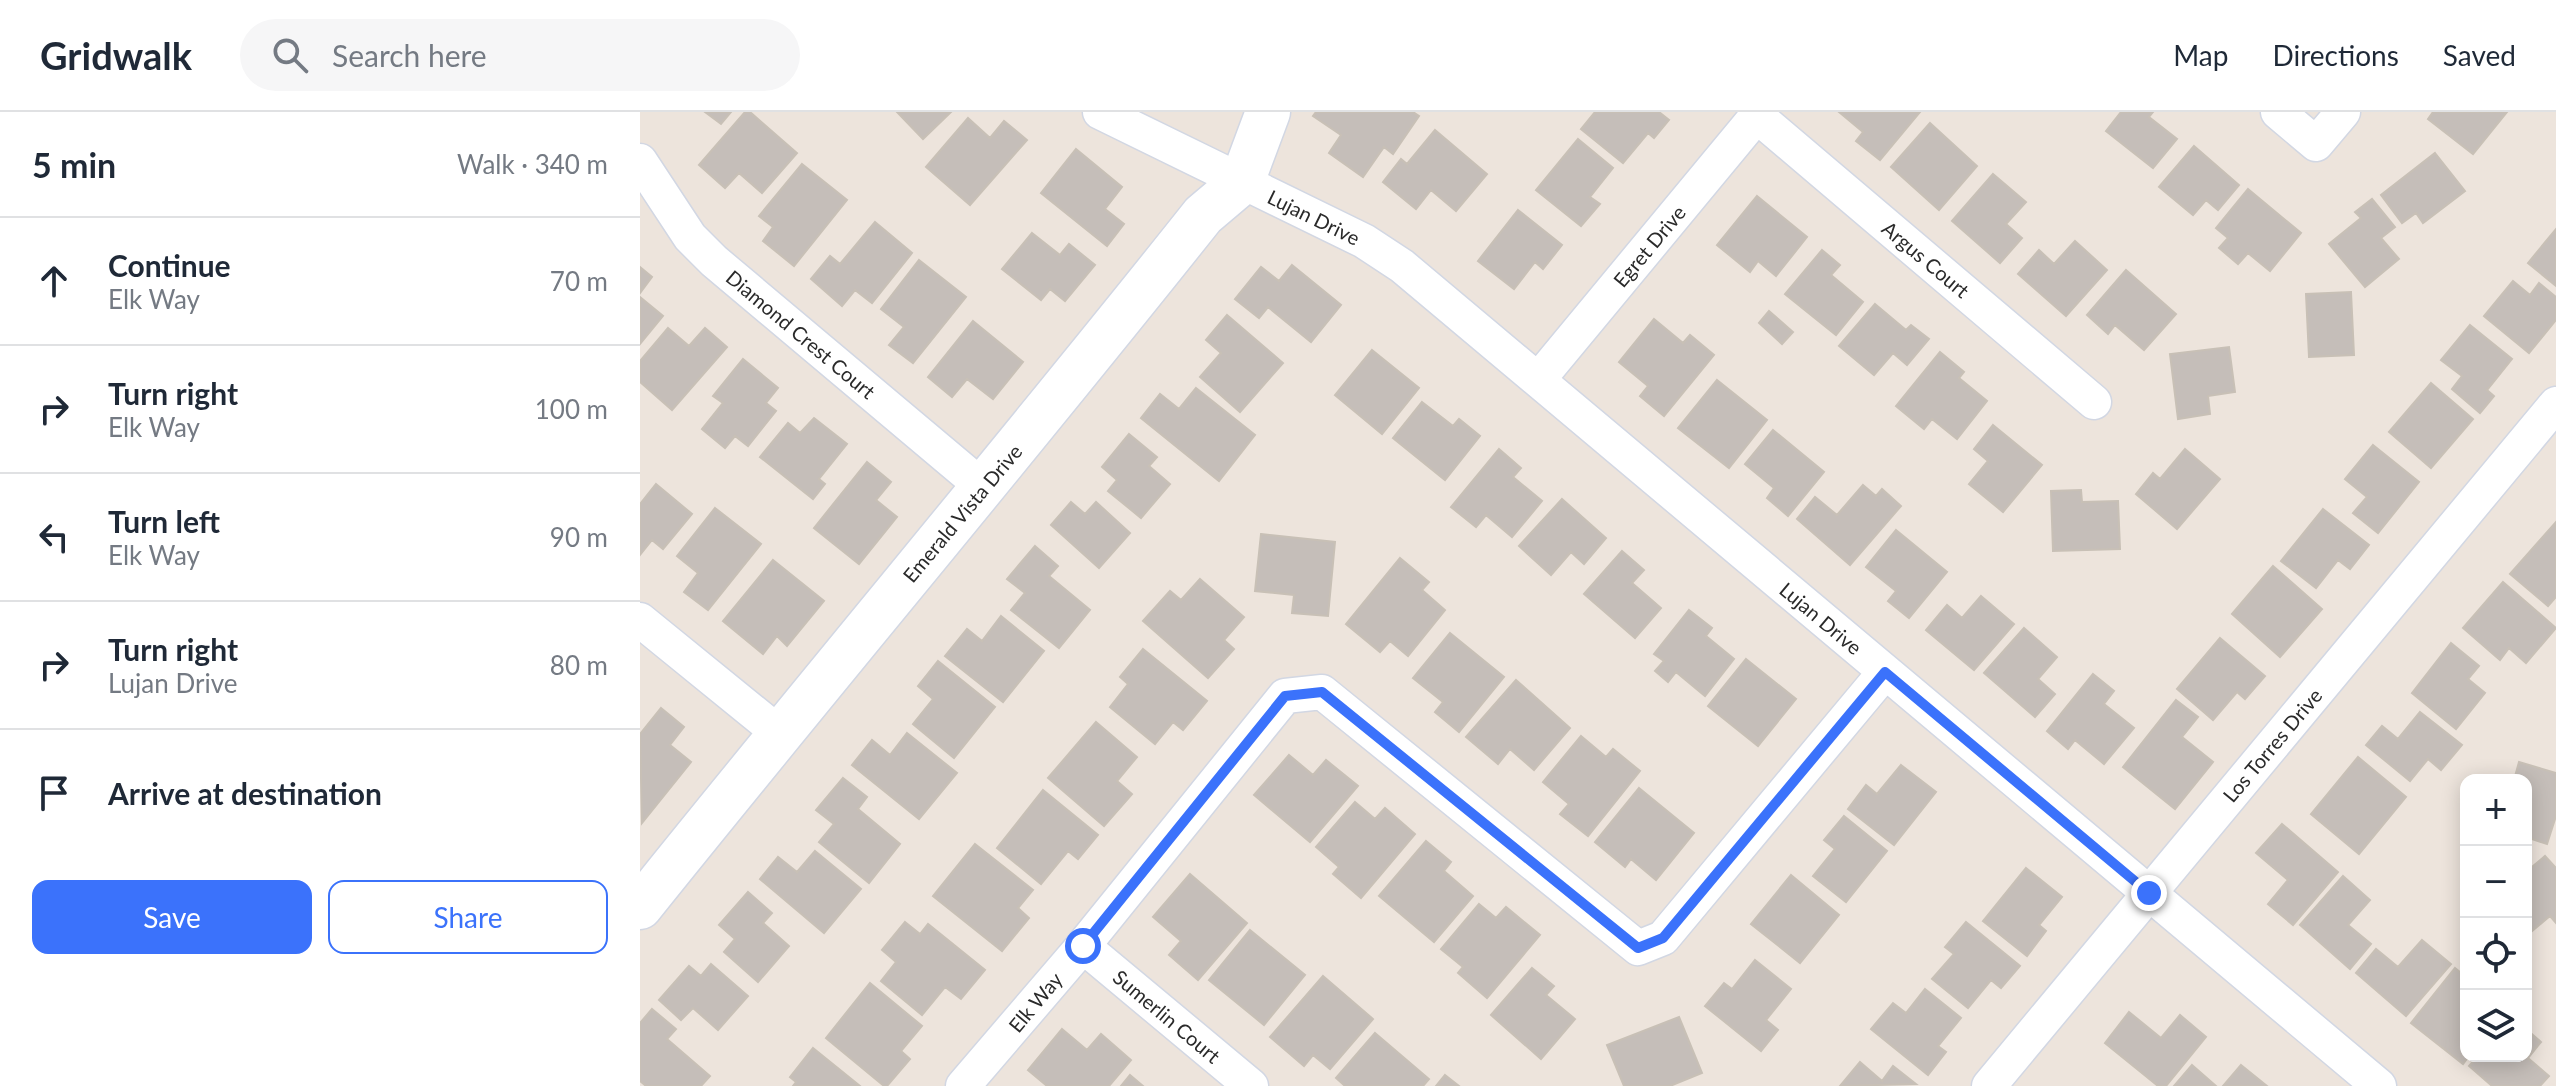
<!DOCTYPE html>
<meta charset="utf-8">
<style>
body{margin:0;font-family:Lato,sans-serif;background:#f6f6f7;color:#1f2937}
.controls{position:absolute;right:24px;bottom:24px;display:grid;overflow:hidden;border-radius:16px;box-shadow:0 4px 20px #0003}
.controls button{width:72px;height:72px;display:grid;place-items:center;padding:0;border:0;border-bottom:2px solid #e0e1e3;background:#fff;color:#1f2937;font:40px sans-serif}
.stop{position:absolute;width:24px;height:24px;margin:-18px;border:6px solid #3b72fb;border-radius:50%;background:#fff}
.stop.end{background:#3b72fb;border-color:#fff;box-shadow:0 2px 8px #0008}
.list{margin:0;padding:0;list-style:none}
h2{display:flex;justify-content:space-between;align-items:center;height:104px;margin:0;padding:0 32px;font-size:34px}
h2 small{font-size:26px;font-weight:400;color:#747a83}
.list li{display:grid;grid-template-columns:52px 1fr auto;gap:24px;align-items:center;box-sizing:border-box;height:128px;padding:0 32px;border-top:2px solid #e0e1e3}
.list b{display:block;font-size:30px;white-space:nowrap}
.list p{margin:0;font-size:26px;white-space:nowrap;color:#747a83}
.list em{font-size:26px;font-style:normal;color:#747a83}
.actions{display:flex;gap:16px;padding:24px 32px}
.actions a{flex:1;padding:18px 0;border:2px solid #3b72fb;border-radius:16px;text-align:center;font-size:28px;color:#3b72fb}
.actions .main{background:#3b72fb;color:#fff}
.icon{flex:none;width:44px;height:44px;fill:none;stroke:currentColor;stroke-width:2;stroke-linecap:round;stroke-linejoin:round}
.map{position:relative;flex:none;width:1916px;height:974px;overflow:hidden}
header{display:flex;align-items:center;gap:48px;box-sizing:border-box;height:112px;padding:0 40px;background:#fff;border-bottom:2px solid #e0e1e3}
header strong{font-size:38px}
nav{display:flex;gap:44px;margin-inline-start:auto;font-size:28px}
.search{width:560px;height:72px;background:#f6f6f7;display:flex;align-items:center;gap:20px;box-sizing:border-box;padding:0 28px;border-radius:44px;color:#747a83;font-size:30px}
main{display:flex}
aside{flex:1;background:#fff}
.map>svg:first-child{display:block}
</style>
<header>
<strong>Gridwalk</strong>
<div class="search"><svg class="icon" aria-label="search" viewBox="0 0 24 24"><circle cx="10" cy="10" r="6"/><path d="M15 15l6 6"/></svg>Search here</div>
<nav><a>Map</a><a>Directions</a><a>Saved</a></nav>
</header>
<main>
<aside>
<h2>5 min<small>Walk · 340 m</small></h2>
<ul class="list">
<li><svg class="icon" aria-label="ahead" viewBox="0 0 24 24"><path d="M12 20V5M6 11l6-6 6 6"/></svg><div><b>Continue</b><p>Elk Way</p></div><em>70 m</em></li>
<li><svg class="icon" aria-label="right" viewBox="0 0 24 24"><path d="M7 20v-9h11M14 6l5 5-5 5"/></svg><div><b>Turn right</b><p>Elk Way</p></div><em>100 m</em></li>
<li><svg class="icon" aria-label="left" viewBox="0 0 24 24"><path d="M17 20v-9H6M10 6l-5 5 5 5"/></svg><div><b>Turn left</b><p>Elk Way</p></div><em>90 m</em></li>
<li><svg class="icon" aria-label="right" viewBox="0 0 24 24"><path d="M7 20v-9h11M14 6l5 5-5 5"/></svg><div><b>Turn right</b><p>Lujan Drive</p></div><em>80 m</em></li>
<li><svg class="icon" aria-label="arrive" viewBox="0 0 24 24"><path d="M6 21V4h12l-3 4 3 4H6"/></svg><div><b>Arrive at destination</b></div></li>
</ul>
<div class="actions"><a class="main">Save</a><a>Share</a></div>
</aside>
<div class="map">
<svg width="1916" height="974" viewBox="0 0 1916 974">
<rect width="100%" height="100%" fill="#ede4dc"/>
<path fill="#c5beb9" stroke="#c8c0b6" stroke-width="2" d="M65,0H91L81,12Z
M105,0H110L157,41L122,81L99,61L85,76L59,53Z
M257,0H311L283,27Z
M676,0H773L779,4L753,42L744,35L723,65L689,41L701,23L673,4Z
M955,0H1019L1029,8L1014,26L1008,21L983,51L941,17Z
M1199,0H1280L1240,48L1216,29L1223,20Z
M1481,0H1513L1509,5L1537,27L1513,56L1466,19Z
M1793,0H1867L1833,42L1788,7Z
M328,6L350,26L364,9L387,28L330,93L286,55Z
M1290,11L1337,54L1299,98L1251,55Z
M795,18L847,62L816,99L791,78L776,97L743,70L761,47L767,52Z
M938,27L973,56L950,85L960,92L941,114L896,78Z
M1554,34L1599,73L1578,98L1566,88L1553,103L1519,75Z
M436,37L482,75L465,97L484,112L467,134L401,81Z
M1795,41L1825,79L1783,111L1776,101L1762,111L1741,83Z
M162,52L207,88L154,154L123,129L133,115L119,104Z
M1353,62L1386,90L1366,112L1382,126L1360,151L1312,109Z
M1608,77L1661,121L1630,159L1608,141L1598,152L1579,136L1588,126L1576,116Z
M1117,84L1167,125L1136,164L1118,149L1110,160L1077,133Z
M1732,87L1755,115L1741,126L1759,147L1725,175L1689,132L1721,106L1715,100Z
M878,98L922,133L903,157L895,150L874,177L838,149Z
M235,110L272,141L232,191L215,178L202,194L171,167L190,144L200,152Z
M1916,117V174L1888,151Z
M392,121L420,143L429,132L455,153L425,189L410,177L401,188L362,157Z
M1435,129L1467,158L1426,204L1378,162L1399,138L1414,152Z
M1182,138L1200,153L1191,163L1223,190L1196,223L1145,182Z
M279,148L326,185L273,251L249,233L264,215L241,197Z
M652,153L701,193L671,230L628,195L619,206L595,187L621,155L639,169Z
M0,155L12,165L0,181Z
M1486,158L1536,202L1504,238L1475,213L1468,222L1447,203Z
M1873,169L1890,183L1899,171L1916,185V208L1889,241L1844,204Z
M1711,180L1714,243L1669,245L1666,182Z
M0,185L23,204L0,232Z
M1235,192L1266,218L1271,213L1289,227L1267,253L1253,241L1234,263L1199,234Z
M1129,199L1153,220L1142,232L1119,211Z
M587,203L643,251L600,300L560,265L581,241L566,228Z
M1014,207L1043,231L1050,223L1074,243L1024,304L1000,284L1008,274L979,250Z
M333,209L383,250L353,287L327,267L312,285L288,265Z
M1830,213L1872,247L1847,278L1854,284L1840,301L1812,277L1822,264L1801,248Z
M28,216L49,234L65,216L87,235L32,298L0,270V249Z
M1589,235L1595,280L1568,284L1570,302L1538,307L1530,242Z
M732,238L779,276L742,322L695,283Z
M1300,240L1324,260L1319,266L1347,289L1317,327L1292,307L1284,317L1256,294Z
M103,247L138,276L126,291L136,299L108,334L95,324L85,336L62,317L83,291L73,284Z
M1077,268L1127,308L1089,356L1038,316Z
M1791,271L1833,307L1791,356L1749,320Z
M556,276L615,323L579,369L501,306L520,282L539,297Z
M782,290L813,314L819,307L840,324L805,368L753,326Z
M174,306L207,332L179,367L185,372L173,387L120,345L148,311L160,321Z
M1353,313L1402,353L1363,400L1329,372L1348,349L1334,337Z
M1133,318L1184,360L1148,404L1127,386L1134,376L1105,352Z
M489,322L517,345L509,354L530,372L501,406L468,379L477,368L462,355Z
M1733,333L1779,370L1738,421L1713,401L1727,385L1705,367Z
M859,337L881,356L873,365L902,389L872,425L846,403L836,415L811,395Z
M1545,337L1580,367L1537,417L1496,382L1513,361L1520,367Z
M227,350L251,370L236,388L257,405L219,452L174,416Z
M16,372L52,402L23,437L12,428L0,443V392Z
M1223,373L1236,384L1242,377L1261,394L1210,453L1157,407L1175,385L1197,403Z
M1441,378L1442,390L1478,389L1480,437L1413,439L1411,379Z
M922,387L966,426L944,452L931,440L911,463L879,434Z
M431,390L445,402L456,390L490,421L459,456L411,413Z
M75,396L121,432L68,498L44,480L58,461L37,444Z
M1683,397L1729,433L1710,457L1698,448L1676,476L1641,449Z
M1916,410V485L1908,494L1870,462Z
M1256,418L1307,460L1269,506L1248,489L1256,479L1226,455Z
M621,422L695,430L688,504L652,501L654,483L615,479Z
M395,434L418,454L409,464L450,498L419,536L371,498L385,481L367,467Z
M982,439L1004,458L992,471L1021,496L995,526L944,482Z
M760,446L789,470L782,478L805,498L768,544L750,529L740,540L706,512Z
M133,448L184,489L147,534L137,524L123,542L83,509Z
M1633,454L1682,497L1640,545L1592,502Z
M560,467L604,505L584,528L594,537L568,566L503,509L530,479L541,488Z
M1863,470L1916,516L1886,551L1869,536L1860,548L1823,516Z
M1341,484L1374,512L1334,558L1286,518L1307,493L1322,506Z
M1049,498L1072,516L1066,524L1094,547L1065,584L1036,560L1028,570L1015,559L1024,549L1014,542Z
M361,504L404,539L363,590L305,544L327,517L342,529Z
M1384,516L1417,545L1398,567L1415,582L1395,605L1344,561Z
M810,521L864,565L819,620L795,600L803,590L773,566Z
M1580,526L1625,564L1605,587L1597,580L1573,608L1537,577Z
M1811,531L1839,554L1828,567L1845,581L1816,617L1772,581Z
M503,537L567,589L543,618L533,610L515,632L470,595L488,572L480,565Z
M1106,547L1156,587L1118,634L1068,594Z
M298,549L355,595L314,646L273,612L293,587L278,574Z
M1453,562L1474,579L1464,592L1494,616L1464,652L1435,628L1428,637L1407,619Z
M876,568L930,616L894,658L870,637L858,652L826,625Z
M1536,588L1558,605L1542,625L1573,650L1535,697L1483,655Z
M21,596L44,615L30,633L51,650L2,711L0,622Z
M1780,600L1822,633L1801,658L1788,647L1770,669L1726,633L1742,614L1758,627Z
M456,610L497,645L477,669L492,682L464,714L408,666Z
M267,621L317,661L279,707L212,653L232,628L250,643Z
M941,624L966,645L973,637L1000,659L948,724L920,702L929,692L903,670Z
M649,643L673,663L686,648L718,674L670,730L614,683Z
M1718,645L1766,685L1719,742L1671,702Z
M1879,650L1916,661V704L1907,732L1886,725V668H1874Z
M1261,653L1296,680L1254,733L1208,697L1226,673L1237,682Z
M203,666L227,685L218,697L260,732L229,771L179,730L194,712L176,698Z
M999,676L1054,721L1016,768L991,747L985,755L955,730Z
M403,678L458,723L438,747L428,739L401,772L357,736Z
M715,690L735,707L745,696L775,722L721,786L693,762L699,755L676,735Z
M1204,704L1247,739L1206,790L1173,764L1195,737L1184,728Z
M1642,712L1698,760L1653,813L1628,792L1648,768L1616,741Z
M786,729L811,750L804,759L833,784L794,830L739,784Z
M335,732L393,778L378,796L389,806L362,839L293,784Z
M175,739L221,777L184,821L120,767L138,745L157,760Z
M1905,744L1916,756V811L1910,804L1892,819L1886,812V760Z
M1386,756L1422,785L1399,813L1406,819L1387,844L1343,809Z
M550,762L607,811L558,868L529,843L541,829L513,805Z
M1151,763L1199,803L1160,851L1111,812Z
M1703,764L1730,788L1708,813L1731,832L1710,857L1660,813Z
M108,780L132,801L123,811L149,834L118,870L84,840L95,827L79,813Z
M839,792L856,806L866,795L900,823L847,886L818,861L823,855L801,837Z
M265,810L280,822L288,812L345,858L321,887L305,875L282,903L241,869L256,850L242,838Z
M1326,810L1380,854L1361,876L1351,868L1328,896L1292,867L1314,842L1305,835Z
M610,818L665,863L624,913L569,868Z
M1782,828L1811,852L1766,904L1716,861L1736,837L1758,855Z
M1115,848L1151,877L1126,908L1138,918L1121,939L1065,894L1084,871L1092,877Z
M71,852L108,884L78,918L53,896L41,908L19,888L49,854L61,864Z
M892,856L914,874L906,883L935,907L901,947L851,903Z
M1815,856L1826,865V944H1829L1823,952L1771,911Z
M683,864L733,907L690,957L673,943L664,954L630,925Z
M230,871L282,914L261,939L270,947L247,974H244L186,926Z
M1285,877L1321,906L1298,934L1306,940L1288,963L1231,917L1253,891L1266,901Z
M12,897L36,917L27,927L70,964L61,974H6L0,969V911Z
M1489,900L1521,926L1540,903L1566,925L1526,974H1518L1465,931Z
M1039,905L1062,961L1030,974H984L967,933Z
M422,917L447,938L461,922L491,948L469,974H407L388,958Z
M1886,917L1901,930L1888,946L1909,964L1900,974H1852L1829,954L1838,944H1886Z
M735,921L789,967L783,974H705L696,966Z
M173,936L220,974H153L156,970L150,965Z
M1220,950L1242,969L1253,954L1276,972L1200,974Z
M1552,953L1576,974H1534Z
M1601,953L1627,974H1583Z
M490,963L503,974H481Z
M805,963L819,974H796Z"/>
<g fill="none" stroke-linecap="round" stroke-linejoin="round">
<defs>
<path id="street" d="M460,0L724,129L762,154L1739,974
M1638,0L1676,32L1703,0
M1117,4L1454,290
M0,49L50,125L74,149L344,376
M898,268L1120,0
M0,508L139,621
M443,834L611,974
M323,974L443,834L645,584L682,580L998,836L1023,826L1245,560
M1349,974L1916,292"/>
<path id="secondary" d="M0,795C186,563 378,336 563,103L602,70L628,0"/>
</defs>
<use href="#street" stroke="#d2d7e3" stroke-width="37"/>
<use href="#secondary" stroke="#d2d7e3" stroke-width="47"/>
<use href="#street" stroke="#fff" stroke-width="34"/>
<use href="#secondary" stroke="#fff" stroke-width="44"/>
</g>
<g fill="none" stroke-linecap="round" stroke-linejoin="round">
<path stroke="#3b72fb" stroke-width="10" d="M443,834L645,584L682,580L998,836L1023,826L1245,560L1509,781"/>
</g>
<g text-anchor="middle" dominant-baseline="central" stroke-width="6" stroke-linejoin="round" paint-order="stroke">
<g font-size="20" fill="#2a2a2a" stroke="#fff">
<text transform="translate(674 105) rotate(26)">Lujan Drive</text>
<text transform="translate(1009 134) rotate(-50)">Egret Drive</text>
<text transform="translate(1286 147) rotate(40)">Argus Court</text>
<text transform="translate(161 222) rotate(40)">Diamond Crest Court</text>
<text transform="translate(322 401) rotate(-50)">Emerald Vista Drive</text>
<text transform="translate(1181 506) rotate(40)">Lujan Drive</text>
<text transform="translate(1632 633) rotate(-50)">Los Torres Drive</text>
<text transform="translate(395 890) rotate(-50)">Elk Way</text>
<text transform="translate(527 904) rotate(40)">Sumerlin Court</text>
</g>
</g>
</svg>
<div class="controls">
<button>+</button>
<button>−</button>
<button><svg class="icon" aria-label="locate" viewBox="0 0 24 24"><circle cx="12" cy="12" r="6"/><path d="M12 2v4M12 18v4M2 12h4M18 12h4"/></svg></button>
<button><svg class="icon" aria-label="layers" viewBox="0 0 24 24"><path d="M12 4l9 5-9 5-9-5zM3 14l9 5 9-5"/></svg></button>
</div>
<div class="stop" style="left:443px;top:834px"></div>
<div class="stop end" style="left:1509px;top:781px"></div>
</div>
</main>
